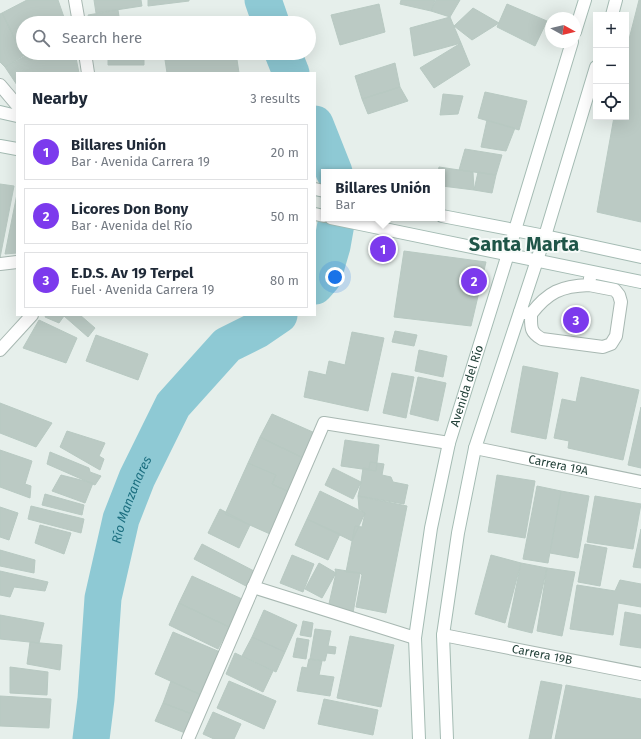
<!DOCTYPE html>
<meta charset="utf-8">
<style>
body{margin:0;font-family:"Fira Sans",sans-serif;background:#f2f2f3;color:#1f2937}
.controls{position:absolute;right:12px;top:12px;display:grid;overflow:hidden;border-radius:0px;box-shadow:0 4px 16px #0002}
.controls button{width:36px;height:36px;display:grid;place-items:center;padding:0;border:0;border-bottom:1px solid #e0e1e3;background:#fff;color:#1f2937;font:20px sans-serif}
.compass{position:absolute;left:545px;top:12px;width:36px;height:36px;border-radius:50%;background:#fff;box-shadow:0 4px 16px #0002;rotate:98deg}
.you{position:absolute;left:335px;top:277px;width:14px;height:14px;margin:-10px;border:3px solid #fff;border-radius:50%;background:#1a73e8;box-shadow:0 0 0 6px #1a73e833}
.badge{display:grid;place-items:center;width:26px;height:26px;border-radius:50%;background:#7c3aed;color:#fff;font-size:13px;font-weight:700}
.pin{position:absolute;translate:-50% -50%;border:2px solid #fff;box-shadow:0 1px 4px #0006}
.popup{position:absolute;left:321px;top:169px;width:124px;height:52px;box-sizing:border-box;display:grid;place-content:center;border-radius:0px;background:#fff;filter:drop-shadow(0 1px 3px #0005);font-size:13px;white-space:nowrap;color:#747a83}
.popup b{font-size:15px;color:#1f2937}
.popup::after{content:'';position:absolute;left:50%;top:100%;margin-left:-8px;border:8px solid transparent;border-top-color:#fff}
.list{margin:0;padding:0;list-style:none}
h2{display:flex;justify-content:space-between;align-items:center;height:52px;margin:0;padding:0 16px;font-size:17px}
h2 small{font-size:13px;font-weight:400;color:#747a83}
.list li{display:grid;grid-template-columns:26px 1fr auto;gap:12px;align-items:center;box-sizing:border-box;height:56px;margin:0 8px 8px;padding:0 8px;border:1px solid #e0e1e3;border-radius:0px}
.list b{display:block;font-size:15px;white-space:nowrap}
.list p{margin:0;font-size:13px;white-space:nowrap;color:#747a83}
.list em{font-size:13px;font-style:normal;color:#747a83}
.icon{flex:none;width:22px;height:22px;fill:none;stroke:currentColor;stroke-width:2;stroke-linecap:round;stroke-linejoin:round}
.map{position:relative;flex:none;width:641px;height:739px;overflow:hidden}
.search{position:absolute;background:#fff;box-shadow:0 4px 16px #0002;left:16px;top:16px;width:300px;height:44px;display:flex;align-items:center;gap:10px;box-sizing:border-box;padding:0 14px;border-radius:22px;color:#747a83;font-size:15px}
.panel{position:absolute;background:#fff;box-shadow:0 4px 16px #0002;left:16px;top:72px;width:300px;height:244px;border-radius:0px}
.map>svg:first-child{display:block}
</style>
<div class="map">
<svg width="641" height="739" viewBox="0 0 641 739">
<rect width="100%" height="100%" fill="#e6efeb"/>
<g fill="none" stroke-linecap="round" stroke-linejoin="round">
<g stroke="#8ec9d4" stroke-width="37">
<path d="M263,0L271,23"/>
<path d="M283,53L291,73"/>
<path d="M315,124L334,172"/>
<path d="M315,286L323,277L332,246L337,218"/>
<path id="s1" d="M91,739L96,699L103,598L121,519L137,478L173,405L227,345L257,330L279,315"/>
</g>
</g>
<path fill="#bbcac4" stroke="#b8c9c2" d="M27,0H58L66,23H23V53H31L23,56L2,13Z
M94,0H141L142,6L96,13Z
M148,0H189V1L148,6Z
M401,0H435L431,11L400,4Z
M436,0H460L450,17L431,11Z
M639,0H641V222L597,212L614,117H626V51Z
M379,4L385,32L340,45L331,15Z
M507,4L547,21L535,46L497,27Z
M473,8L499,23L472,40L454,26Z
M118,10L120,23H90L88,15Z
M2,13L23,56L5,67L0,62V14Z
M450,17L461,43L414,56L410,28Z
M461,43L470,65L434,88L420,68Z
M31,53H75L79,73H17V85L5,67Z
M108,53H137V57H144V65H108Z
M164,53H236L239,73H167Z
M395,63L400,87L362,99L355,76Z
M400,87L408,101L368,114L362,99Z
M485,92L527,101L519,130L478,118Z
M443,94L463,96L458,114L440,115Z
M487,120L515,128L506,151L481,147Z
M465,149L502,155L496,175L459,170Z
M439,167L473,172L474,190L442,186V172H438Z
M478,172L496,175L492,193L474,190Z
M0,184L14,186L0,258Z
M17,194V253L5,254Z
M404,251L486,262L471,326L394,317Z
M46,315H80L95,328L88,337L64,316L59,323L45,317Z
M39,320L77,338L66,363L23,348Z
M395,331L417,335L414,346L392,342Z
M352,332L384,338L368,411L304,397L309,371L326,375L329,361L345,365Z
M96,335L148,354L138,380L86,361Z
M419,350L447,356L443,377L415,371Z
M523,366L558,373L546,439L511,432Z
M392,373L414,377L406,418L383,413Z
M418,377L446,383L438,421L410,414Z
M581,377L639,390L623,460L568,448L569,441L554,438L562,399L576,402Z
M0,403L52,423L36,447L0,433Z
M641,407V468L628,465Z
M272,414L315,433L305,459L260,437Z
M67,431L105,443L99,456L104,459L100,470L60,447Z
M260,437L305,459L289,492L272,484L276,475L248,463Z
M345,440L379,445L376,471L341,466Z
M0,450L32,461L25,484L31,486L30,498L0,487Z
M50,452L89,468L90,472L101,476L95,485L47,464Z
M370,462L384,464L382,475L391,477L393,482L408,485L404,504L358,496L361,482L363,468L369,469Z
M248,463L276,475L272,484L289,492L270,534L225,514Z
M333,468L361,482L353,499L325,485Z
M61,475L93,483L85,503L52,491Z
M497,475L535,481L525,538L488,532Z
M537,486L561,491L548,563L523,559Z
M320,491L365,513L352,541L307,519Z
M561,491L589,496L578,558L550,553Z
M45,494L84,505L82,515L42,505Z
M358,496L407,506L386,613L356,607L362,575L360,573L346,572L355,526L362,527L365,513L359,509Z
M595,496L641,504L633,549L587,542Z
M31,506L84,519L81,533L28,519Z
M0,507L18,513L9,540L0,537Z
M220,509L250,525L239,548L208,533Z
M307,519L340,534L328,560L295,545Z
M40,525L71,533L64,554L35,543Z
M641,529V568L633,567Z
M202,544L254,571L246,586L194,559Z
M585,544L607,548L600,586L578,582Z
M0,550L35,560L34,573L0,566Z
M292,555L314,564L303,592L280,583Z
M491,555L521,563L505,623L475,614Z
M319,563L336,573L322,598L305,589Z
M521,563L547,568L532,633L508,627Z
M547,568L575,572L562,636L537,631Z
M335,569L360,573L353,613L328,608L336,573Z
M0,571L48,582L45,591L14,587L10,597L0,595Z
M192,576L242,599L229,627L179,603Z
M620,580L641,584V607L618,603L613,635L570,629L577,585L615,591Z
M179,603L229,627L218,649L169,625Z
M264,610L297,625L285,652L252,637Z
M625,612L641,615V648L620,645Z
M0,615L44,623L39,643L0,639Z
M303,621L313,623L311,637L300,635Z
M315,629L331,631L328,646L336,647L335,654L327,653L325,661L310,659Z
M173,632L220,652L201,695L155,674Z
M350,636L394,645L381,707L337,698Z
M252,637L285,652L276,672L242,656Z
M297,638L309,640L306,659L293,657Z
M30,642L62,645L60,670L27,664Z
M235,653L273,671L263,692L226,674Z
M309,659L322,661L319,675L334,677L330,696L297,691L302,667L307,668Z
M10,667L48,672L47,695L10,693Z
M171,681L201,695L192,714L163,703Z
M229,681L276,701L264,729L217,708Z
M541,681L562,685L551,739H529Z
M566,685L641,699V739H555Z
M0,696L51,699L49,728L0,726Z
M324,699L378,710L373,735L318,724Z
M163,703L192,714L185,733L155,721Z
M213,712L241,724L234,739H214L203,734Z"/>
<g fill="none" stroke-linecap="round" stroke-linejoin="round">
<defs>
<path id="service" d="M520,312L531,314C531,328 530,332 542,339L603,347L611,344L616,336L621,302L619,295L615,290L589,285
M531,314C548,292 561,286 589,285L590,278"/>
<g id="minor">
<path d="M75,0L79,23"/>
<path d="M85,53L88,73"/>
<path d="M0,85L17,105"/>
<path d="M0,264L17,262"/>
<path d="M0,350L32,315"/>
<path id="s2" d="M475,448L641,482"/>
<path d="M253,587L415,638"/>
<path id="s3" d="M443,635L641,674"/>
<path d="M188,739L324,423L449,443"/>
</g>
<g id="secondary">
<path d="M612,15L616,0"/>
<path d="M575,32L585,0"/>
<path d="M0,112L17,116"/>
<path d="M0,146L17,149"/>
<path d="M315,189L324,191"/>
<path d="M315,214L324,216"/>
<path d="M442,216L545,236L641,257"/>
<path d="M331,218L641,282"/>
<path id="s4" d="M419,739L415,638L431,528L449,443L508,254L515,230L572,42"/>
<path d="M447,739L443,635L458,533L475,448L545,236L596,67"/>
</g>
</defs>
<use href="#service" stroke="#a8b8b2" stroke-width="14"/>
<use href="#minor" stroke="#a8b8b2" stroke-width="14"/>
<use href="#secondary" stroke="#a4bbb3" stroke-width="14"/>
<use href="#service" stroke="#fff" stroke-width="12"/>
<use href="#minor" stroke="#fff" stroke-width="12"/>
<use href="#secondary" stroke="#fff" stroke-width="12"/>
</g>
<g text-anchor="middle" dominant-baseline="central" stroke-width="4" stroke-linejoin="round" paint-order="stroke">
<g font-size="12" fill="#24423a" stroke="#f7fbf9">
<text stroke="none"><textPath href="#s4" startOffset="359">Avenida del Río</textPath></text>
<text stroke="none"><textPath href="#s2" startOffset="85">Carrera 19A</textPath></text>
<text stroke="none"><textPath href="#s3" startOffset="101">Carrera 19B</textPath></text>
</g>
<g font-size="13" font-style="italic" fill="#1c6f80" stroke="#f7fbf9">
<text stroke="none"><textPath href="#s1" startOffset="244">Río Manzanares</textPath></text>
</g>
<g font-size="20" font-weight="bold" fill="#1f5548" stroke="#f7fbf9">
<text x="524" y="244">Santa Marta</text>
</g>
</g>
</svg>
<div class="controls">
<button>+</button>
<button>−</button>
<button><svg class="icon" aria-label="locate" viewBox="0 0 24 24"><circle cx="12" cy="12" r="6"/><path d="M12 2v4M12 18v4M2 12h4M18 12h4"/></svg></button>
</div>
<svg class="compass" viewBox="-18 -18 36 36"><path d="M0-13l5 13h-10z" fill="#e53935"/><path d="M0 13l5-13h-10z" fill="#747a83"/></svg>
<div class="you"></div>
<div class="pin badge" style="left:383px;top:249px">1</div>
<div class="popup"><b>Billares Unión</b>Bar</div>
<div class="pin badge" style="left:474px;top:281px">2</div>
<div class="pin badge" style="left:576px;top:320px">3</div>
<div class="search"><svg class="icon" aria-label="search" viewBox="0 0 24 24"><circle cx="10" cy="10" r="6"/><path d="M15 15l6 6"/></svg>Search here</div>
<section class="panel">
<h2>Nearby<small>3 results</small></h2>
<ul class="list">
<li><span class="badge">1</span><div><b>Billares Unión</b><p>Bar · Avenida Carrera 19</p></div><em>20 m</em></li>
<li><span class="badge">2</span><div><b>Licores Don Bony</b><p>Bar · Avenida del Río</p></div><em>50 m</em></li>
<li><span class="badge">3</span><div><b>E.D.S. Av 19 Terpel</b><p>Fuel · Avenida Carrera 19</p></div><em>80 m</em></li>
</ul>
</section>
</div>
